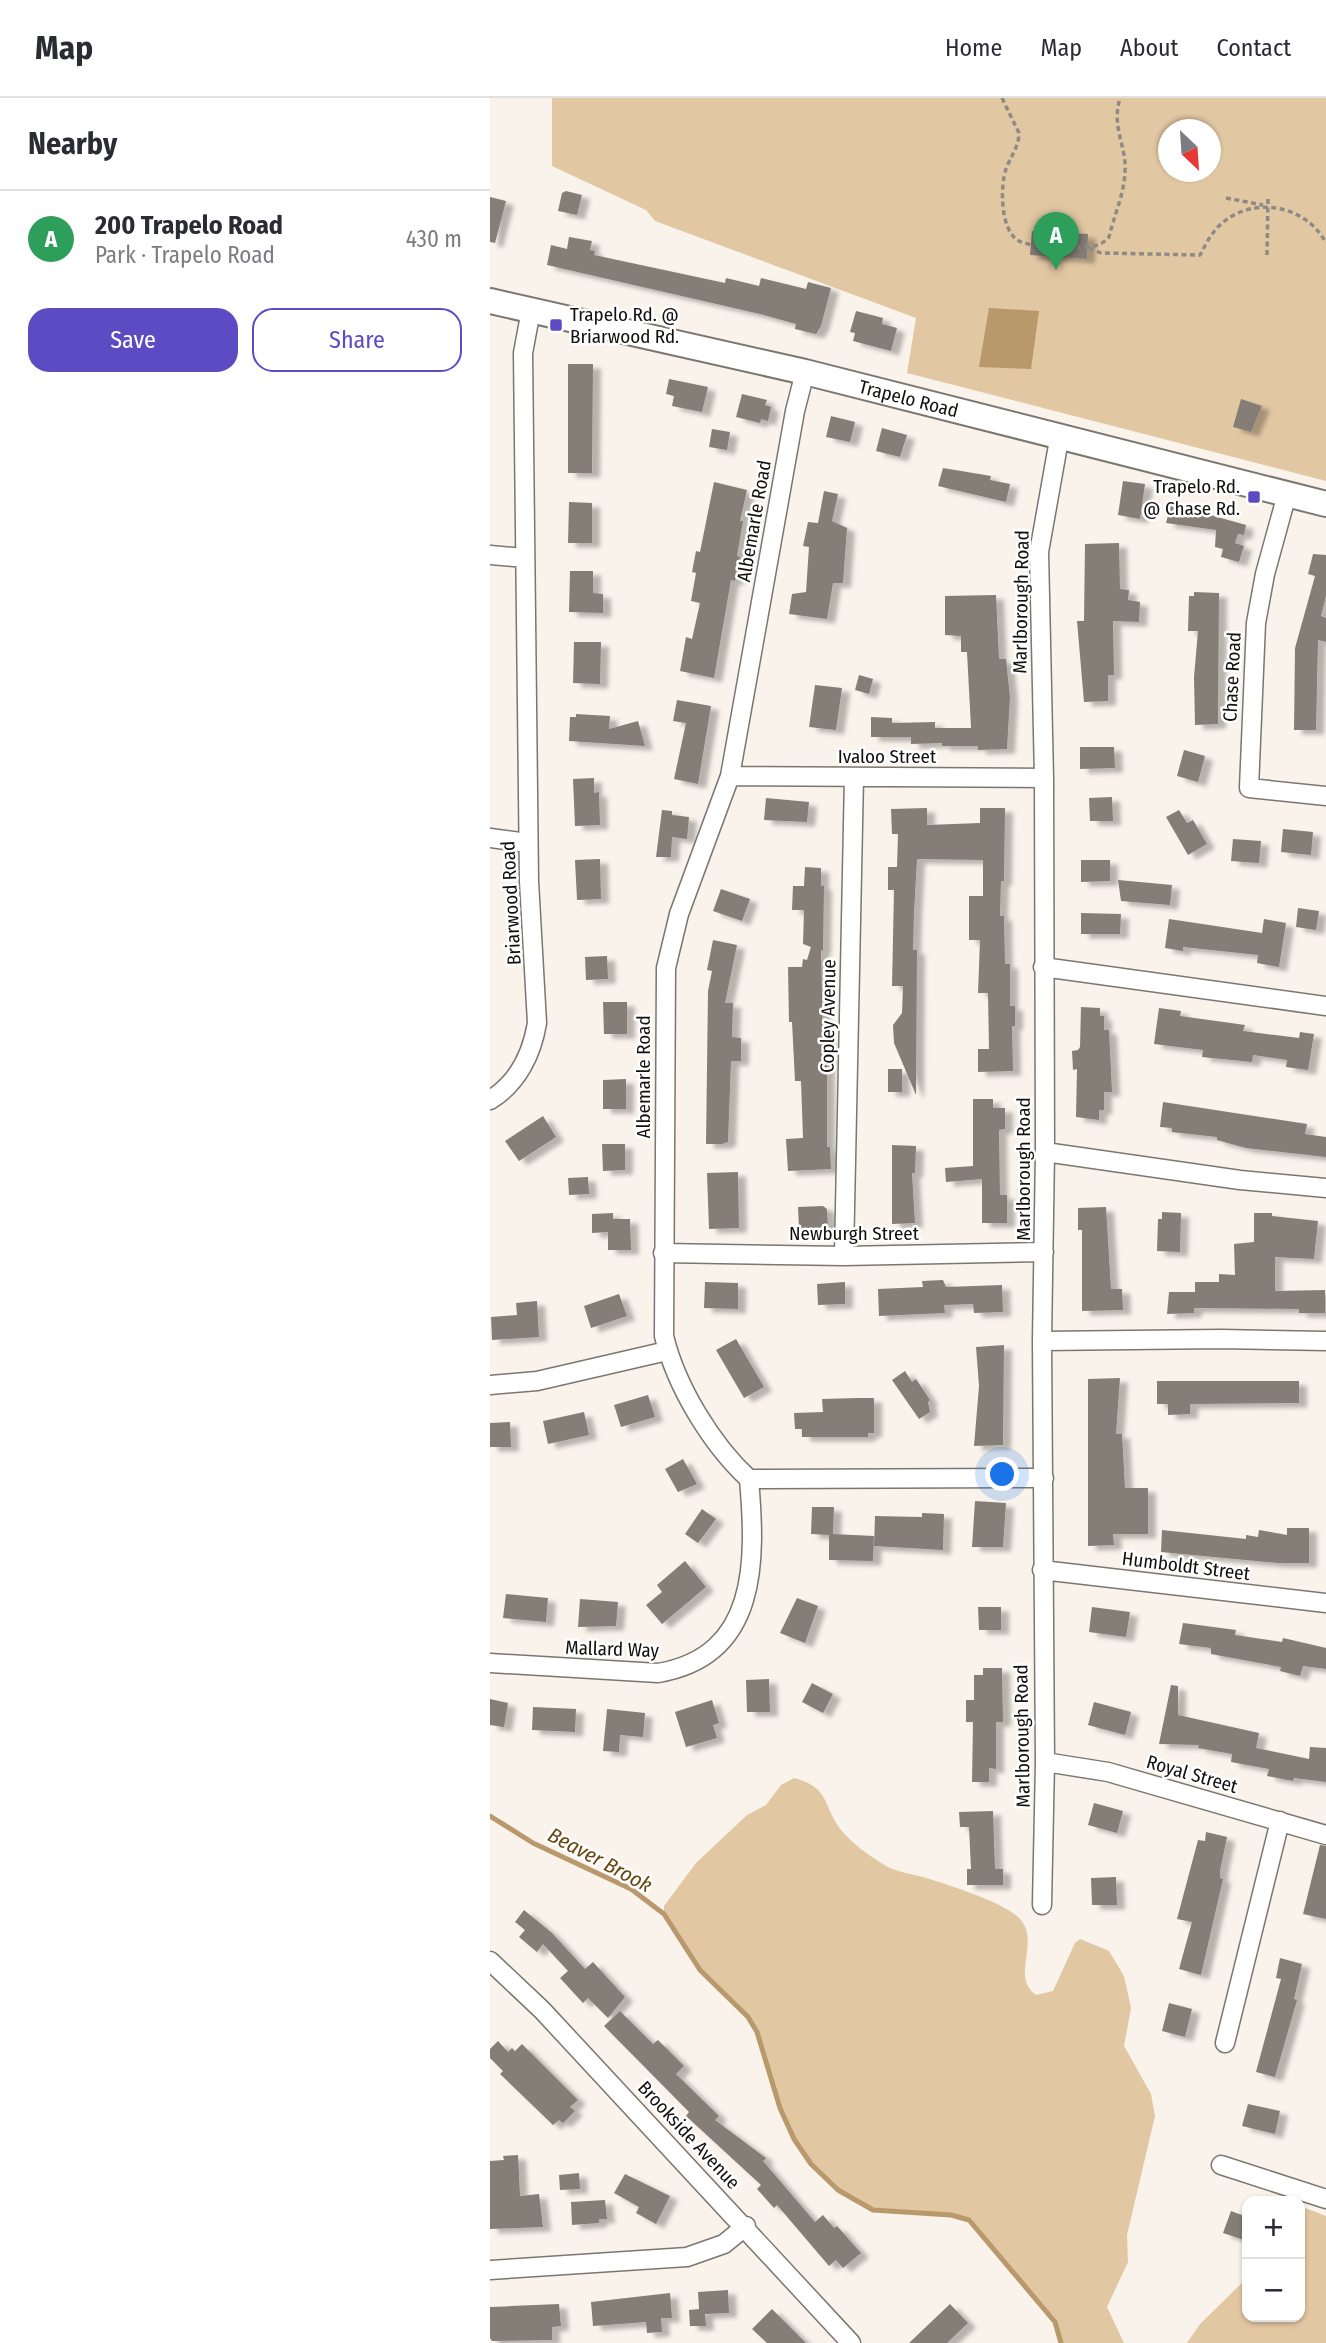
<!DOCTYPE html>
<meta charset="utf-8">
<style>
body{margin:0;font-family:"Fira Sans Condensed",sans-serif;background:#f7f7f7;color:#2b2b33}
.controls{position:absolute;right:21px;bottom:21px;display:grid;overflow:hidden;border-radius:14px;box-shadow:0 2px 5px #0004}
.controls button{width:63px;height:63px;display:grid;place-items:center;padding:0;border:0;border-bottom:2px solid #e1e1e2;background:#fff;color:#2b2b33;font:35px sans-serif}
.compass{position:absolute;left:668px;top:21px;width:63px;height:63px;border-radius:50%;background:#fff;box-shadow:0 2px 5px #0004;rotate:155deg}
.you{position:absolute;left:513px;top:1377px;width:24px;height:24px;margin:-18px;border:5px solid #fff;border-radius:50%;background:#1a73e8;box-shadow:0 0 0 10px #1a73e833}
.badge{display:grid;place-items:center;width:46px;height:46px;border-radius:50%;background:#5c4bc3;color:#fff;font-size:23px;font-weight:700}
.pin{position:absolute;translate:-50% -58px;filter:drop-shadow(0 2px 4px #0008)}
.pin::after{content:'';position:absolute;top:37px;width:24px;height:21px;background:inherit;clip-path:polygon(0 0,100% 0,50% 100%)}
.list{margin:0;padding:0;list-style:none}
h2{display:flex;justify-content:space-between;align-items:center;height:91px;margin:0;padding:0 28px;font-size:30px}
h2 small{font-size:23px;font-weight:400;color:#7c7c81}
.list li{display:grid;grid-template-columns:46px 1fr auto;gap:21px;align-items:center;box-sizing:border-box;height:98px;padding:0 28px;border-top:2px solid #e1e1e2}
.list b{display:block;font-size:26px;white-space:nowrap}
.list p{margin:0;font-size:23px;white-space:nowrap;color:#7c7c81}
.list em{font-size:23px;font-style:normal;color:#7c7c81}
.actions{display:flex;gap:14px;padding:21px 28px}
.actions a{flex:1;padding:16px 0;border:2px solid #5c4bc3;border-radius:21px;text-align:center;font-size:24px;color:#5c4bc3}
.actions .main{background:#5c4bc3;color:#fff}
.map{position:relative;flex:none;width:836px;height:2245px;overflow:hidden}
header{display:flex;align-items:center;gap:42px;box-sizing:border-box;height:98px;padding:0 35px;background:#fff;border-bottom:2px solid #e1e1e2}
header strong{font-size:33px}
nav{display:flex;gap:38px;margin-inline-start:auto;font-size:24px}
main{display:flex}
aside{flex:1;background:#fff}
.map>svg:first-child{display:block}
</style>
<header>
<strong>Map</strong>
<nav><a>Home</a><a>Map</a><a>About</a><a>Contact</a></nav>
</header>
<main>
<aside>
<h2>Nearby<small></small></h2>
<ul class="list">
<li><span class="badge" style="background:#2e9e5b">A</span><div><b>200 Trapelo Road</b><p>Park · Trapelo Road</p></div><em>430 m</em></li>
</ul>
<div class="actions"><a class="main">Save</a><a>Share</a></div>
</aside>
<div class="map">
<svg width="836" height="2245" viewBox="0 0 836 2245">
<defs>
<filter id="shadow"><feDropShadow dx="8" dy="4.5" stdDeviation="2" flood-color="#0004"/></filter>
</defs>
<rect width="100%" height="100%" fill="#f9f3eb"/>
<path fill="#e2c7a3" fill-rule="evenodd" d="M62,0H836V383L417,275L426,220L165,123L156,112L62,68ZM678,32H720V74H678Z
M304,1680C341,1690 332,1707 351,1732C363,1746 378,1757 393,1766C403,1773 417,1775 429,1778C451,1784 513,1804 528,1819C553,1842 519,1878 546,1897L563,1893L585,1845L590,1841L619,1853L634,1878L641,1910L634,1948L661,1996L665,2018L637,2137L638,2164L617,2209L634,2245H571L565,2224L479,2122C442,2108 399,2125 364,2104C318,2076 294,2028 280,1978C275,1963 274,1946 266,1932C253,1907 229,1894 212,1874C197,1857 187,1835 174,1816V1808L206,1765L257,1717L276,1707L291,1687Z
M810,2108L836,2118V2245H697L710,2226L757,2180V2219H810Z"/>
<path fill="#b9986c" d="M499,210L549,213L541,271L489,269Z"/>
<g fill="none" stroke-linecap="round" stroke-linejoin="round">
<path stroke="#b9986c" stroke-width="5" d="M0,1718L43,1745L141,1791L174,1816L210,1872L258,1919L267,1934L290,2010L304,2041L321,2066L348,2092L383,2112L461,2117L479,2122L565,2224L571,2245"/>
</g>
<path fill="#847e77" filter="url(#shadow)" d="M76,93L92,97L87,117L68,113L72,95Z
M0,99L16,103L5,145L0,144Z
M542,133L598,136L597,161L540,157Z
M79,139L102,143L100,152L105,153L104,157L235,185L236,180L269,188L271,180L316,191L318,184L341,190L331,228L326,236L305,231L306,226L270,216L57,167L61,147L77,151Z
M366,213L393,220L392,226L407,230L401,253L363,243L365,235L360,234Z
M78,266H103L102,375H78Z
M179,281L218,289L212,314L182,308L184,298L176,296Z
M252,296L277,302L275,307L281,309L278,323L271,321L270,325L246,319Z
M751,301L772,308L761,334L743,329Z
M341,318L365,324L360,344L336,339Z
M392,330L417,337L410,359L386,353Z
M222,331L240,334L237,352L219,349Z
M453,370L501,378L500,382L520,386L516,404L448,388Z
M633,383L655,386L650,421L628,417Z
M224,384L257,392L250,423H253L247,458L250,459L245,483L241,482L224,580L190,573L196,539L202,541L210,505L201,503L206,475L202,474L206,453L210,454Z
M334,393L348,396L342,423L357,430L353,485H343L337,521L299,516L302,496L316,494L319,449L313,448L318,424L328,425Z
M79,404L102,405V445H78Z
M681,406L756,427L754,437L748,436L745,445L754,448L749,464L731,459L733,451L725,449L726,432L676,425Z
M629,445L630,491L639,492L638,502L650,504L649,524L623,523L624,577H618V603L594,604L587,523H594L595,446Z
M823,456L836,457V498L831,518L836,520V544L828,542L826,632H804L805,550L825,478L818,476Z
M80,473H103V495L113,496V515L79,514Z
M704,494L729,495L728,626L705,627L704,579L708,533H698L699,498H704Z
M506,497L509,561H516L520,599L517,651L488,652V648H452V645L421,646V639H381V619L402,620V625L445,624V630H481L477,554H471V538L455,537V498Z
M84,544H111L110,586L83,585Z
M369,577L383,581L379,596L365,592Z
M325,587L352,590L346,632L319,629Z
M187,602L221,608L208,686L184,681L196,625L183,623Z
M86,616L120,618L119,631L148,623L155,648L79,643L80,619H86Z
M590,649H624L625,670L590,671Z
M694,652L715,658L708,684L687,678Z
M104,680V695L109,694L110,727L85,728L83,681Z
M622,699L623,723H600L599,700Z
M276,700L319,704L317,724L274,722Z
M437,710V727L490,725V710H515L514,783H511L510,818H514L515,866H520V908H525V928H522L523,973L488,974V951H499L498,895H488L490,842H479V798H493V762L427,761L424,815L423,852H427L426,997L404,945L403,927L412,915L413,888H402L404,792H398V769H407L408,736H402L401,711Z
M172,712L182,713V717L199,719L197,741L182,739L181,759H166Z
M689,712L697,725L703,722L717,746L698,757L676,719Z
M793,731L823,734L821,757L791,754Z
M743,741L771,743L769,765L741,763Z
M110,761L111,801L87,802L85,762Z
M591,762H620V783L591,784Z
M315,769L331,770V788H334L333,853L331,852L333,937H337V1049H340L341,1071L298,1073L296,1041L313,1040L311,983H305L302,924H299L298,869H312L313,861L317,862L321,849L313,846L314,812H302L303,788H314Z
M628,782L682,787L680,807L631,803Z
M231,791L260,801L252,823L223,813Z
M808,810L829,813L826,832L806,829Z
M591,815L631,816L630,836H591Z
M679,821L772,835L774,821L796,825L789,869L767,865L768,857L693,849V853L675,850Z
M223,842L247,847L235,905H243L242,939L251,940V963H241L238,1044L232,1046H216L218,893L222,873L217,872Z
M117,858L118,881L96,882L95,859Z
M113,904H137V936H114Z
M591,909L610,910V918H614V932H619L622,994H614V1012H609V1022L586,1019L587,971L583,972L582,953L588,952L590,949Z
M669,910L691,913L690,918L755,927L753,933L809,940L810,934L824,936L818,972L796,969L797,962L763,957L762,964L712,959L713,952L664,946Z
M398,971H412V994H398Z
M136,981V1011H113V982Z
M483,1001H503V1010H515V1031L509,1032L510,1097H517V1125H492V1081L456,1084L455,1070L483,1068Z
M673,1004L817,1026L815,1036L836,1039V1059L756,1050L727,1042V1039L682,1034V1030L670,1029Z
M53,1018L66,1039L29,1063L15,1043Z
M112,1046H135V1072L113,1073Z
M402,1047L426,1048L425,1075H422L425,1125L402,1126Z
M248,1074L249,1130L219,1131L217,1075Z
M98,1079L99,1096L79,1097L78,1080Z
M333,1108L337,1111L338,1130L309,1131L308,1109Z
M616,1109L621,1191H632L633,1212L592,1213V1132H588V1110Z
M672,1114L691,1115L690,1154L667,1153L668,1121H672Z
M123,1115V1121H140L141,1152H118V1134L102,1135V1116Z
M764,1115H782V1118L828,1123L824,1161L785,1159V1193L835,1192V1215H809V1211L704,1210V1215L677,1216L679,1194H705V1184H729V1176L745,1177L744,1146L764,1144Z
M453,1182L456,1189L512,1187L513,1214L484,1215L483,1206L454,1207L455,1215L389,1218L388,1191L433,1189L432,1183Z
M215,1184L248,1185V1211L214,1210Z
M355,1184V1206L328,1207L327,1186Z
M129,1196L137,1218L101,1230L94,1208Z
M47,1203L49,1239L2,1242L1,1219L27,1217L26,1205Z
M246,1241L274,1289L254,1300L226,1252Z
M514,1247L513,1347L484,1348L489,1288L486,1249Z
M415,1273L422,1284L426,1281L440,1302L438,1304L440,1314L429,1321L402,1282Z
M630,1280L626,1336H632L635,1390H658V1436H623L624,1447L598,1448V1281Z
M667,1283H809V1305L700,1306V1316L678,1317V1306H667Z
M158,1297L165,1319L131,1329L124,1307Z
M367,1300H384V1335H378V1339H312V1331H305L304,1315L333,1314L332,1301Z
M94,1314L99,1337L58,1346L53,1323Z
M20,1324L21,1349H0V1325Z
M193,1361L207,1386L188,1394L175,1371Z
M485,1403L516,1405L513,1449H482Z
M322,1409H344L343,1436L384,1438L383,1463L339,1462V1437L321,1436Z
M212,1411L226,1421L208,1445L195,1436Z
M432,1415L454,1416L453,1452L384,1448L385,1418L432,1419Z
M797,1430H819V1465H788L671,1454L672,1432L756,1441V1437L768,1439L769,1432L797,1437Z
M195,1463L216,1489L172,1526L156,1507L172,1494L167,1487Z
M16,1496L58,1500L56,1524L13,1520Z
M307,1500L328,1508L315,1545L290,1535Z
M90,1501L128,1504L126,1528L88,1529Z
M488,1509H511V1532H489Z
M602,1509L640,1514L636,1539L599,1534Z
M693,1525L746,1532L745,1537L792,1544L793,1540L836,1550V1571L813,1568L810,1578L790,1573L791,1569L721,1556V1550L689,1546Z
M493,1570H512L513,1624H506V1671L499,1670V1684H482L483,1624H476V1602H484V1577H493Z
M279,1581L280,1614H257L256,1582Z
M322,1585L343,1596L333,1615L312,1604Z
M681,1587L688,1588V1617L769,1635L766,1650L819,1661L820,1649L836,1650V1684L804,1680L803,1683L777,1678L779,1671L741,1664L742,1656L708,1650L709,1647L669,1646Z
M0,1601L18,1605L14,1629L0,1627Z
M222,1602L229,1625L223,1627L227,1640L196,1649L185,1614Z
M604,1604L641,1614L635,1637L598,1627Z
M43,1609L86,1611L85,1634L42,1632Z
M117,1611L155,1615L153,1639L130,1637L129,1654L113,1653Z
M604,1705L633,1713L627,1735L598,1727Z
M503,1713L505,1771H513V1787H477V1771H481L479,1729H470L469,1714Z
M716,1734L737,1739L730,1773V1780L733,1781L711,1877L689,1871L702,1824L687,1821L708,1742L715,1743Z
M830,1747L836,1748V1821L813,1816Z
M626,1779L627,1807H602L601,1780Z
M34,1812L62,1835L95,1871L103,1864L135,1899L118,1920L98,1900L93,1905L70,1880L78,1873L53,1846L47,1854L29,1839L35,1832L25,1824Z
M790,1860L812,1866L804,1901L807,1902L785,1979L766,1974L791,1881L786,1880Z
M679,1905L702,1911L695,1939L672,1933Z
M130,1913L163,1946L168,1942L194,1968L186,1976L229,2018L225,2022L276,2060L273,2063L325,2124L333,2117L344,2130L347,2128L371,2155L353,2170L346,2162L339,2168L287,2107L284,2110L267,2091L271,2087L196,2018L199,2014L114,1928Z
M8,1943L18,1954L22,1950L25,1953L32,1946L88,2002L80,2009L85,2013L73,2025L69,2022L63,2027L10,1976L13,1973L0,1960V1951Z
M758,2006L790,2013L785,2036L752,2028Z
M28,2057L30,2098L49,2096L53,2129L0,2131V2063L14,2062L13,2058Z
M89,2075L90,2091L70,2092L69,2077Z
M135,2076L180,2098L166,2126L146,2115L149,2109L124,2095Z
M115,2102L117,2121H109V2125L82,2127L81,2104Z
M741,2113L757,2119V2143L733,2135Z
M238,2192L239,2215L215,2216L216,2228H200L199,2212L209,2211L208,2194Z
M180,2195L182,2220H171L172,2234L157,2235L156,2224L103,2228L101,2204Z
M69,2206L71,2228L62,2229V2242L2,2243L0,2240V2209Z
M460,2206L478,2225L457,2245H419Z
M282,2211L316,2245H277L262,2231Z"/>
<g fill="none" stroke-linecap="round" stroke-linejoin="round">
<defs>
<path id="street" d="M315,274L305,313L240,678L189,816L176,870L174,1238C186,1288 221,1346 259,1381L554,1380
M797,396L775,476L766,525L759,690L836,698
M0,457L35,460
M240,678L554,680
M0,740L38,745
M553,869L836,908
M0,1002C28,985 42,955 47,925L39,783L33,255L41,212
M555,1054L750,1082L836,1090
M173,1155L354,1158L554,1154
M354,1158L364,679
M552,1243L731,1241L836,1243
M0,1287L47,1283L177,1253
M552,1472L836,1505
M0,1565L168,1575C269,1558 266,1462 259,1381
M555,1664L618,1674L836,1737
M552,1807L555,1664L552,1243L555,1054L554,680L549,454L570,336
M0,1863L52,1912L361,2245
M735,1945L790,1723
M731,2067L836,2101
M0,2172L197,2159L234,2146L256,2128"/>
<g id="secondary">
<path id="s1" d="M0,203L315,274L836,406"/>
</g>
</defs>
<use href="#street" stroke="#7b766f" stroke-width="21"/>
<use href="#secondary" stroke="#7b766f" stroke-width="28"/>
<path stroke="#8e8a85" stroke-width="3.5" stroke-dasharray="5 3.5" stroke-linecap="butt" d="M512,0L529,35C529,48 521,58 516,71C510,88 510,133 529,143C541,149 559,147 573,148C589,149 607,153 619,139C624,118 634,96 635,75C637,47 621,31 630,0
M736,100L773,107
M599,150L611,155L710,157C715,148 720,137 728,129C759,97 815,105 836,145
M777,157L778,98"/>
<use href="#street" stroke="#fff" stroke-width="18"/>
<use href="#secondary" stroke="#fff" stroke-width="24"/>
</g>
<g fill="#5c4bc3" stroke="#fff" stroke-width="2.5">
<rect x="59" y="220" width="14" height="14" rx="3.5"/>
<rect x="757" y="392" width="14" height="14" rx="3.5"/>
</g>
<g text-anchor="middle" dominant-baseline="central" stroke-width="5" stroke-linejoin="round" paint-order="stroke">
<g font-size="19" fill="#12100e" stroke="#fff" text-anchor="start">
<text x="80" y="216">Trapelo Rd. @<tspan x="80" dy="22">Briarwood Rd.</tspan></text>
<text x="750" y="388" text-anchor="end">Trapelo Rd.<tspan x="750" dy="22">@ Chase Rd.</tspan></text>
</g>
<g font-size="19" fill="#12100e" stroke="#fff">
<text stroke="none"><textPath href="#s1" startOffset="430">Trapelo Road</textPath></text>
<text transform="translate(264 423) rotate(-80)">Albemarle Road</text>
<text transform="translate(531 504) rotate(-89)">Marlborough Road</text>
<text transform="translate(742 579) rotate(-87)">Chase Road</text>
<text x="397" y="658">Ivaloo Street</text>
<text transform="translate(21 805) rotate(-93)">Briarwood Road</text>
<text transform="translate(338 918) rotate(-89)">Copley Avenue</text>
<text transform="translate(153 979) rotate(-90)">Albemarle Road</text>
<text transform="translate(533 1071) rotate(-90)">Marlborough Road</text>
<text x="364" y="1135">Newburgh Street</text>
<text transform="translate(696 1468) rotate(7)">Humboldt Street</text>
<text transform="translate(122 1551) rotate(2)">Mallard Way</text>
<text transform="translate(532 1638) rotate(-91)">Marlborough Road</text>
<text transform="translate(702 1676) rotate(16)">Royal Street</text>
<text transform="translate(199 2037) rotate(47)">Brookside Avenue</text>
</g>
<g font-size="21" font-style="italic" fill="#66450e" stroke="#fff">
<text transform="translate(110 1762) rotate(28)">Beaver Brook</text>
</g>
</g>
</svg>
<div class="controls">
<button>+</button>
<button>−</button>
</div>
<svg class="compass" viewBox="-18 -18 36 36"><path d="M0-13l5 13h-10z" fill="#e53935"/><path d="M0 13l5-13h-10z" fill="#7c7c81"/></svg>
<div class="you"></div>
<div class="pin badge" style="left:566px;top:172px;background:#2e9e5b">A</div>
</div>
</main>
